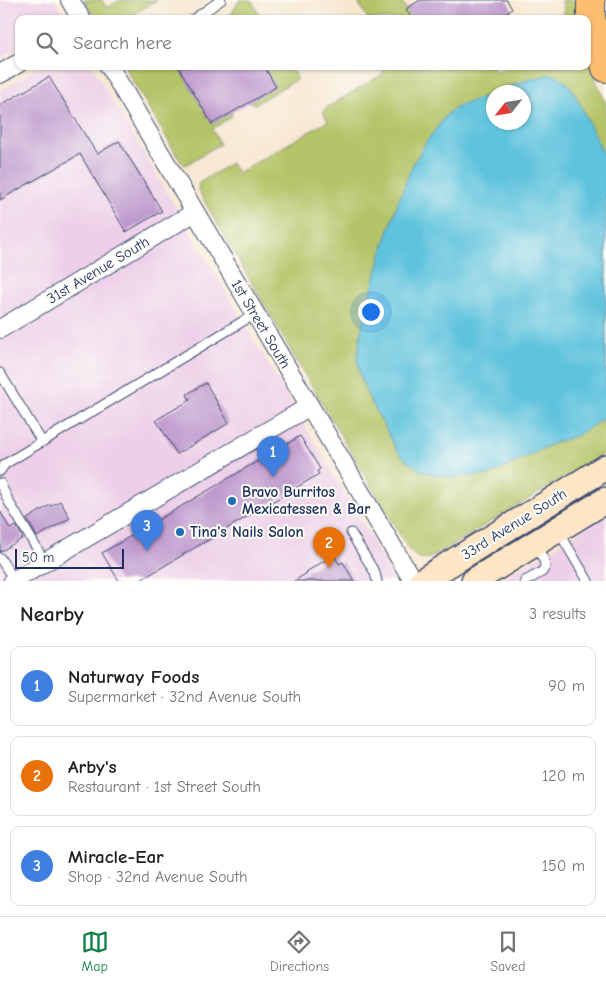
<!DOCTYPE html>
<meta charset="utf-8">
<style>
body{margin:0;font-family:"Comic Neue",sans-serif;background:#f2f2f2;color:#202124}
.compass{position:absolute;left:486px;top:85px;width:45px;height:45px;border-radius:50%;background:#fff;box-shadow:0 1px 4px #0004;rotate:239deg}
.scale{position:absolute;left:15px;bottom:12px;width:109px;box-sizing:border-box;padding-left:5px;border:2px solid #1b2f5e;border-top:0;font-size:14px;line-height:18px;white-space:nowrap;color:#1b2f5e;-webkit-text-stroke:4px #fdfcf7;paint-order:stroke}
.you{position:absolute;left:370px;top:311px;width:18px;height:18px;margin:-12px;border:4px solid #fff;border-radius:50%;background:#1a73e8;box-shadow:0 0 0 8px #1a73e833}
.badge{display:grid;place-items:center;width:32px;height:32px;border-radius:50%;background:#0b8043;color:#fff;font-size:16px;font-weight:700}
.pin{position:absolute;translate:-50% -41px;filter:drop-shadow(0 1px 2px #0008)}
.pin::after{content:'';position:absolute;top:26px;width:18px;height:15px;background:inherit;clip-path:polygon(0 0,100% 0,50% 100%)}
.list{margin:0;padding:0;list-style:none}
h2{display:flex;justify-content:space-between;align-items:center;height:65px;margin:0;padding:0 20px;font-size:21px}
h2 small{font-size:16px;font-weight:400;color:#757577}
.list li{display:grid;grid-template-columns:32px 1fr auto;gap:15px;align-items:center;box-sizing:border-box;height:80px;margin:0 10px 10px;padding:0 10px;border:1px solid #e0e0e0;border-radius:10px}
.list b{display:block;font-size:19px;white-space:nowrap}
.list p{margin:0;font-size:16px;white-space:nowrap;color:#757577}
.list em{font-size:16px;font-style:normal;color:#757577}
.icon{flex:none;width:28px;height:28px;fill:none;stroke:currentColor;stroke-width:2;stroke-linecap:round;stroke-linejoin:round}
.map{position:relative;flex:none;width:606px;height:581px;overflow:hidden}
.search{position:absolute;background:#fff;box-shadow:0 1px 4px #0004;left:15px;right:15px;top:15px;height:55px;display:flex;align-items:center;gap:12px;box-sizing:border-box;padding:0 18px;border-radius:10px;color:#757577;font-size:19px}
.sheet{height:335px;background:#fff}
nav{display:flex;justify-content:space-around;align-items:center;box-sizing:border-box;height:70px;border-top:1px solid #e0e0e0;background:#fff;font-size:14px;color:#757577}
nav a{display:grid;justify-items:center;gap:2px}
nav .on{color:#0b8043}
.map>svg:first-child{display:block}
</style>
<div class="map">
<svg width="606" height="581" viewBox="0 0 606 581">
<rect width="100%" height="100%" fill="#fdfcf7"/>
<filter id="ink" filterUnits="userSpaceOnUse"><feTurbulence type="fractalNoise" baseFrequency=".02" numOctaves="2"/><feDisplacementMap in="SourceGraphic" scale="10" xChannelSelector="R" yChannelSelector="G"/><feConvolveMatrix kernelMatrix="1 2 1 2 8 2 1 2 1" color-interpolation-filters="sRGB"/></filter>
<filter id="wash" filterUnits="userSpaceOnUse"><feTurbulence type="fractalNoise" baseFrequency=".0096" numOctaves="4" result="noise"/><feDisplacementMap in="SourceGraphic" scale="20" xChannelSelector="R" yChannelSelector="G"/><feGaussianBlur stdDeviation="1.12" result="paint"/><feColorMatrix in="noise" values="0 0 0 0 0 0 0 0 0 0 0 0 0 0 0 0 0 1.4 0 .05"/><feComposite in="paint" operator="in"/></filter>
<g filter="url(#wash)">
<rect width="100%" height="100%" fill="#f7e7d1"/>
<path fill="#edd0e8" d="M0,0H54L62,13V19H19V48L0,59Z
M41,66H92L377,548L390,572L392,581H0V91Z
M606,515V581H499L557,546Z"/>
<path fill="#b4c467" stroke="#687a62" fill-rule="evenodd" d="M84,0H102L107,8L120,0H157L136,13L133,19H95Z
M240,0H251L262,19H228Z
M357,0H401L412,19H368Z
M561,0H580L583,19H562C565,12 564,6 561,0Z
M587,50L594,75L606,104V452L436,555C424,561 418,560 409,550L298,363L198,190L199,183L231,163L238,173L328,121L324,114V111L326,108L384,73L380,66H478L480,68L483,66H492L496,73L506,66H587ZM494,92H524V122H494Z
M126,66H178L212,124L232,112L231,117L212,129L220,144L187,164L184,165L181,162L125,68Z
M264,66H290L297,79L255,104L250,102Z"/>
<path fill="#5fc3dd" stroke="#3d799e" d="M552,74L561,78L571,87L580,104L606,160V417L578,435L552,444L490,475L453,477L435,475L419,470L407,461L398,452L366,392L360,375L357,358L361,331L382,251L398,202L413,164L426,142L448,113L459,106L493,93L494,122H524V92H495L527,80Z"/>
<g id="blocks">
<path fill="#bc96cc" d="M420,0H507L512,9L497,19H412L406,9Z
M178,66H264L276,87L212,124Z
M49,77L97,154L119,141L162,211L126,232L80,154L0,200V105Z
M206,383L229,423L177,454L156,420L190,400L187,394Z
M300,436L320,469L317,471L319,474L139,581H119L102,553Z
M60,501L70,518L37,537L27,519L50,505L51,506Z
M0,511L10,529L16,526L23,538L0,552Z
M334,555L339,564L343,562L354,581H294L307,573L306,572Z"/>
</g>
</g>
<g filter="url(#ink)">
<use href="#blocks" fill-opacity="0" stroke="#3c4b6f" stroke-width="1"/>
<g fill="none" stroke-linecap="round" stroke-linejoin="round">
<defs>
<path id="service" d="M194,19L221,0
M0,373L42,442
M0,471L5,464L255,314
M0,483L9,502L45,562
M559,532L588,581
M351,533L375,573L377,581
M0,558L14,580
M525,581L542,572L545,567L544,560L536,546"/>
<path id="minor" d="M70,0L81,19
M109,66L413,581
M0,74L19,63
M0,329L195,212
M13,581L310,406"/>
<path id="secondary" d="M422,581L606,467
M474,581L606,500"/>
<path id="primary" d="M591,0V19L606,68"/>
</defs>
<use href="#service" stroke="#3c4b6f" stroke-width="11"/>
<use href="#minor" stroke="#3c4b6f" stroke-width="20"/>
<use href="#secondary" stroke="#3c4b6f" stroke-width="28"/>
<use href="#primary" stroke="#3c4b6f" stroke-width="30"/>
<use href="#service" stroke="#fff" stroke-width="9"/>
<use href="#minor" stroke="#fff" stroke-width="18"/>
<use href="#secondary" stroke="#fee5c5" stroke-width="25"/>
<use href="#primary" stroke="#fcbd6f" stroke-width="28"/>
</g>
</g>
<g fill="#1f6fb2" stroke="#fdfcf7" stroke-width="2">
<circle cx="232" cy="501" r="5"/>
<circle cx="180" cy="532" r="5"/>
</g>
<g text-anchor="middle" dominant-baseline="central" stroke-width="4" stroke-linejoin="round" paint-order="stroke">
<g font-size="15" fill="#1b2f5e" stroke="#fdfcf7">
<text transform="translate(98 270) rotate(-31)">31st Avenue South</text>
<text transform="translate(261 324) rotate(59)">1st Street South</text>
<text transform="translate(514 524) rotate(-32)">33rd Avenue South</text>
</g>
<g font-size="15" font-weight="bold" fill="#1b2f5e" stroke="#fdfcf7" text-anchor="start">
<text x="242" y="492">Bravo Burritos<tspan x="242" dy="17">Mexicatessen &amp; Bar</tspan></text>
<text x="190" y="532">Tina's Nails Salon</text>
</g>
</g>
</svg>
<svg class="compass" viewBox="-18 -18 36 36"><path d="M0-13l5 13h-10z" fill="#e53935"/><path d="M0 13l5-13h-10z" fill="#757577"/></svg>
<div class="scale">50 m</div>
<div class="you"></div>
<div class="pin badge" style="left:273px;top:477px;background:#3f7fe0">1</div>
<div class="pin badge" style="left:329px;top:568px;background:#e8710a">2</div>
<div class="pin badge" style="left:147px;top:551px;background:#3f7fe0">3</div>
<div class="search"><svg class="icon" aria-label="search" viewBox="0 0 24 24"><circle cx="10" cy="10" r="6"/><path d="M15 15l6 6"/></svg>Search here</div>
</div>
<section class="sheet">
<h2>Nearby<small>3 results</small></h2>
<ul class="list">
<li><span class="badge" style="background:#3f7fe0">1</span><div><b>Naturway Foods</b><p>Supermarket · 32nd Avenue South</p></div><em>90 m</em></li>
<li><span class="badge" style="background:#e8710a">2</span><div><b>Arby's</b><p>Restaurant · 1st Street South</p></div><em>120 m</em></li>
<li><span class="badge" style="background:#3f7fe0">3</span><div><b>Miracle-Ear</b><p>Shop · 32nd Avenue South</p></div><em>150 m</em></li>
</ul>
</section>
<nav>
<a class="on"><svg class="icon" aria-label="map" viewBox="0 0 24 24"><path d="M3 6l6-2 6 2 6-2v14l-6 2-6-2-6 2zM9 4v14M15 6v14"/></svg>Map</a>
<a><svg class="icon" aria-label="directions" viewBox="0 0 24 24"><path d="M12 3l9 9-9 9-9-9zM9 14v-3h6M13 9l2 2-2 2"/></svg>Directions</a>
<a><svg class="icon" aria-label="saved" viewBox="0 0 24 24"><path d="M7 4h10v16l-5-4-5 4z"/></svg>Saved</a>
</nav>
